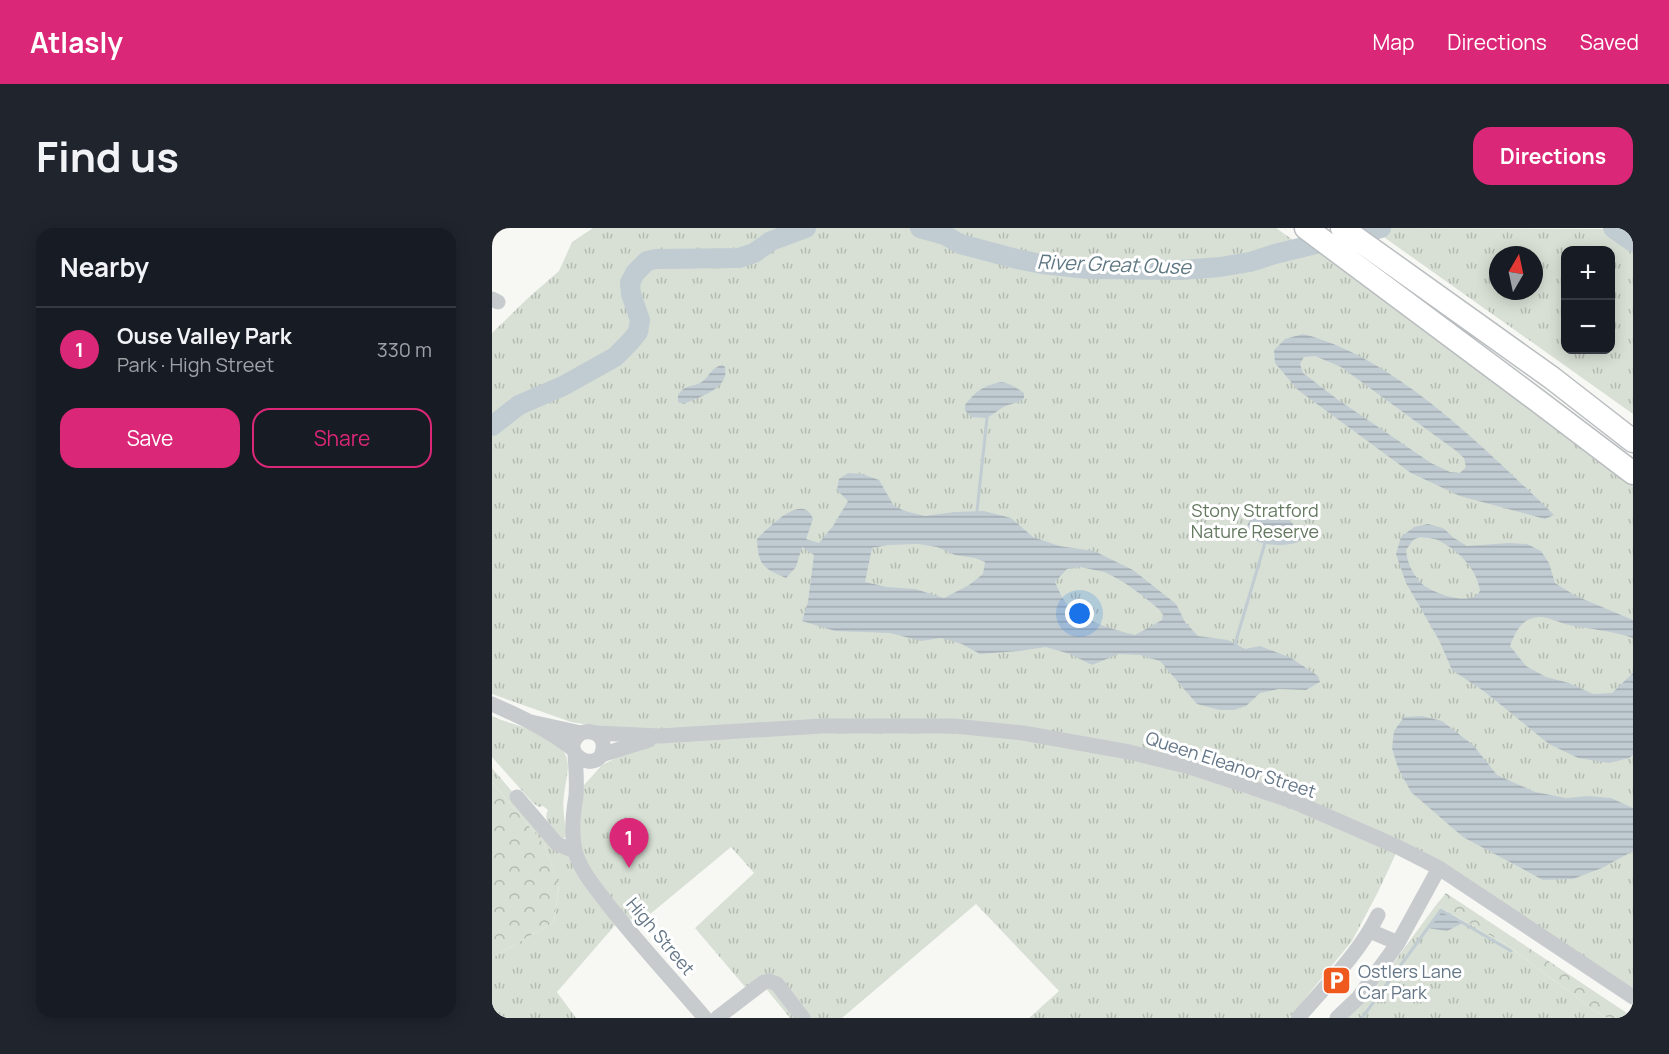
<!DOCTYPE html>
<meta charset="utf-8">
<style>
body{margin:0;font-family:Manrope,sans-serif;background:#20242c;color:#f1f3f6}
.controls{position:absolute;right:18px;top:18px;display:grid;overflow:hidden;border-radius:12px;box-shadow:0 3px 15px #0003}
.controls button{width:54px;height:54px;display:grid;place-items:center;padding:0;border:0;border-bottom:2px solid #363941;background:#171b24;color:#f1f3f6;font:30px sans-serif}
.compass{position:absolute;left:997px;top:18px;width:54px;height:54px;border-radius:50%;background:#171b24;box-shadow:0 3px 15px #0003;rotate:9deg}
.you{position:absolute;left:588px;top:386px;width:21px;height:21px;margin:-15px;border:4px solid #fff;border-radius:50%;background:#1a73e8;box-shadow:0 0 0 9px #1a73e833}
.badge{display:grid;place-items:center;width:39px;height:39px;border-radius:50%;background:#db2777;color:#fff;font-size:20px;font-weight:700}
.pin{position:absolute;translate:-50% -50px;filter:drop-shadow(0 2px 3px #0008)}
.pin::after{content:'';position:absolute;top:32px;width:21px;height:18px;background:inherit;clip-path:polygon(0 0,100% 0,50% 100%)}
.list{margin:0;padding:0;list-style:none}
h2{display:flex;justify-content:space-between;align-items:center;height:78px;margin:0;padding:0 24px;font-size:26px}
h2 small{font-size:20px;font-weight:400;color:#9ea1a6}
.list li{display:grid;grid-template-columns:39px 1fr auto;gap:18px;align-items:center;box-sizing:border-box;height:84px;padding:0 24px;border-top:2px solid #363941}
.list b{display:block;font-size:22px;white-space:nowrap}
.list p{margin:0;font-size:20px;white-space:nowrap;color:#9ea1a6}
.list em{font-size:20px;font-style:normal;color:#9ea1a6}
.actions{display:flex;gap:12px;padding:18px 24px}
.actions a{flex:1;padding:14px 0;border:2px solid #db2777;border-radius:18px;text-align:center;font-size:21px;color:#db2777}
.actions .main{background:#db2777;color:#fff}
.map{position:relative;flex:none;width:1141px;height:790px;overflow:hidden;border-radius:18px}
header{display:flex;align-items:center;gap:36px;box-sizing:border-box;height:84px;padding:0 30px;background:#db2777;color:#fff}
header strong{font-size:28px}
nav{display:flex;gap:33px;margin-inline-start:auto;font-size:21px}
.intro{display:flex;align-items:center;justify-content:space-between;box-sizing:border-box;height:144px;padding:0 36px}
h1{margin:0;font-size:42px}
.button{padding:15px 27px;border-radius:18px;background:#db2777;color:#fff;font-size:21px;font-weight:700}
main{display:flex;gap:36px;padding:0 36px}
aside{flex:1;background:#171b24;border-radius:18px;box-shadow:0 3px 15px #0003}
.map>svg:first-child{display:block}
</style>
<header>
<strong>Atlasly</strong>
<nav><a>Map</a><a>Directions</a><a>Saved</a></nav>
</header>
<div class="intro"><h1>Find us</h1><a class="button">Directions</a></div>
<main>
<aside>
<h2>Nearby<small></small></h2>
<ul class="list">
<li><span class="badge">1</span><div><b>Ouse Valley Park</b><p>Park · High Street</p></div><em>330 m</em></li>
</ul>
<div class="actions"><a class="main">Save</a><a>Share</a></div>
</aside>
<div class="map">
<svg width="1141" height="790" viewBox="0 0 1141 790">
<defs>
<pattern id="forest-crowns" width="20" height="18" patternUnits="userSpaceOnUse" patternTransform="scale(1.5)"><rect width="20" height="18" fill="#d8e0d5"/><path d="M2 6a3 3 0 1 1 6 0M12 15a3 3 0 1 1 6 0" fill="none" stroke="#b3bab2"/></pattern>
<pattern id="park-tufts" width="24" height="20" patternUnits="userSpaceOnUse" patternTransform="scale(1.5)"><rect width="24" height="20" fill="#d8e0d5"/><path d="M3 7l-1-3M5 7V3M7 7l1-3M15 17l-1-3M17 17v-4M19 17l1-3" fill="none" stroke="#b3bab2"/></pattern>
<pattern id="water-rules" width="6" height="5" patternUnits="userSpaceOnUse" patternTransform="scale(1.5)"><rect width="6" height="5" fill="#c1ccd2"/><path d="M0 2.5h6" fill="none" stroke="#a0aab0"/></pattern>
</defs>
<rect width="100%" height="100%" fill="#f7f8f4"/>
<path fill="url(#forest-crowns)" d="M0,554L52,616L67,657L62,694L0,730Z
M954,665L1141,789V790H1115L1100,781L1015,717L944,677Z"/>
<path fill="url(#park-tufts)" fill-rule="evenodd" d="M101,0H784L811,19L822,16L1141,257V769L907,619L886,664L860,713L797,790H537L567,763L484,676L350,790H298L267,752L254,760L203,700L262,645L239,619L151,692L132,691L125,695L65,764L84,790H0V730L62,694L67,658L52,616L0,554V540L65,616L83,623L84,566L110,537L142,521L109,499L79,494L0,466V105L36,70L67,43L80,14Z
M879,0L1110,1L1141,18V186ZM1074,22H1118V122H1074ZM1006,27H1042V63H1006Z
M0,488C17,496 36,499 52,508C84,526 76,537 72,567C70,581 73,595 75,609L69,611C61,602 50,594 56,582L51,578L47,579L41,575L0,529Z
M944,677L1015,717L1100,781L1115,790H855L880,764Z"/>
<path fill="url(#water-rules)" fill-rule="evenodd" d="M811,106C905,130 993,221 1062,287L1053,291L968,268L919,245L806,162L783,135L782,122L793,111ZM823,128L849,139L963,222L972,230L974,239L968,245L958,244L939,235L845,171L811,145L808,136L812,129Z
M230,137L233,139C238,161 207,169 192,176L186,174V167C194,155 202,160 211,153C218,147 219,140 230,137Z
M510,154C519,156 525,160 532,165V170L529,173L513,178L495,190L479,189L473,182V177C484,163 492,157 510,154Z
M356,245L370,246L387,252L402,278L413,283L433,288L462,284L492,283L519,290L541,309L567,318L602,323L641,342L684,376L693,394L706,408L736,412L753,421L768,418L799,430L826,448L828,454L814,462L787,461L768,465L754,478L742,482H728L705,476L668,433L648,427L627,426L600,437L578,426L554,419L527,423L488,426L470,416L449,410L429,413L398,405L343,403L310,393L316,374L322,327L310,319L304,339L294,350C271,340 266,337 265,311C276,300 311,263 321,291L314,311L327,315L341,298L356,273L345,262L347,251ZM426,316L445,319L463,327L483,330L493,334L491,346L477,357L452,370L423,361L395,359L373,354L380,320L396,317ZM588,339C596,341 604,342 612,344C630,351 656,371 671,385L670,392L643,407C619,401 591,393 574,375C569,369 566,360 563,354L575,341Z
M775,280C794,284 800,292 809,310L808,313C797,319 765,319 758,308C750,295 763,283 775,280Z
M936,296L951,300L962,310L975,318L1017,315L1035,316L1049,323L1057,335L1063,355L1084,368L1141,392V410C1120,403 1099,401 1077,397C1064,394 1054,386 1041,390C1028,393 1022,407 1018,418L1034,438L1054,449L1077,455L1101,466L1120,465L1141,445V527L1137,530L1117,535L1086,530L1057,516L993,464L960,442L947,412L914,355L904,326L909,309L922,299ZM928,309C936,310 945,310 951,315C969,325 985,342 988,363C986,366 984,368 981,369C968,375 935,363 927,353C920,344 915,334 914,322L921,312Z
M930,488L950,493L981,517L1005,547L1043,564L1074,570L1096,568L1119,570L1141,580V623L1110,640L1081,651L1051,652L971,609L919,564L906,540L900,520L902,503L912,489Z
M949,682L971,695L955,703L936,700Z"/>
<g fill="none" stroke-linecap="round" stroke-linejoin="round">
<path stroke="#c1ccd2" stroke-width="3" d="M485,283L495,190
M743,416L773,315
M870,790L949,682L1019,723"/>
<path stroke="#c1ccd2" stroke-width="20" d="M428,0L453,7L468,16L525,31L550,36L596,41L689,42L728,39L758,34L783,26L889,0
M1121,0L1141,14
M0,198L27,177L71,158L123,129L138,114L146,104L148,92L139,66L138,55L143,45L155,33L164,31L247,30L262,25L279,13L314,0"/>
<defs>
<path id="highway" d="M814,0L1046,173L1141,245
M850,0L1060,150L1141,213"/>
</defs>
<use href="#highway" stroke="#b9bdc0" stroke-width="25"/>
<path stroke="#c7cbce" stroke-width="15" d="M0,71L6,74
M0,476C29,489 57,502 82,522
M39,494L89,505C100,501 113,507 111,521C107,548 63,525 89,505
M104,505L168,508L330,498H462L531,505L637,524L698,539L756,558L805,575L906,619L947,640L1141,769
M83,526C84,539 85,554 84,568C81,585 79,605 83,623C88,642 102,658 114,674C145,714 180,751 213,790
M109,527L157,512
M25,569L65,616L83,623
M878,703L906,715
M225,790L272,754L277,753L285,756L311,790
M806,790C834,757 867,726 886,687
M845,790L866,770L906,715L947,640"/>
<use href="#highway" stroke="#fff" stroke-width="22"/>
</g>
<defs>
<symbol id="parking-square" viewBox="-11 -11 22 22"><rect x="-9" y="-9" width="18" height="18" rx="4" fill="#ef591d" stroke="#fff"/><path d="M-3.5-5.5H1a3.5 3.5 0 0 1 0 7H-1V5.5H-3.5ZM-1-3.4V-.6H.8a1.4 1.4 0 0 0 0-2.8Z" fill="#fff"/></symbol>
</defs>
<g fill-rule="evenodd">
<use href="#parking-square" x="828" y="736" width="33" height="33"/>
</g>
<g text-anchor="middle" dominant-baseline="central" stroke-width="6" stroke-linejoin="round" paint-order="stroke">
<g font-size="18" fill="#647960" stroke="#fff">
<text x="763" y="282">Stony Stratford<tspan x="763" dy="21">Nature Reserve</tspan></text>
</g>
<g font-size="18" fill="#647687" stroke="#fff">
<text transform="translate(739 536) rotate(18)">Queen Eleanor Street</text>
<text transform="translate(169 708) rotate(50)">High Street</text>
</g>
<g font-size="18" fill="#647687" stroke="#fff" text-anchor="start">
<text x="866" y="743">Ostlers Lane<tspan x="866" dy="21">Car Park</tspan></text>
</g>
<g font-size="20" font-style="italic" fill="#607883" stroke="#fff">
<text transform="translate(622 36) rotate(2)">River Great Ouse</text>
</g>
</g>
</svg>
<div class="controls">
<button>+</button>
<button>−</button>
</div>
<svg class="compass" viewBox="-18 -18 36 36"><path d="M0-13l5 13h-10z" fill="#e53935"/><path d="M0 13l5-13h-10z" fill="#9ea1a6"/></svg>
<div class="you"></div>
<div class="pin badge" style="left:137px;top:640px">1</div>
</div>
</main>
